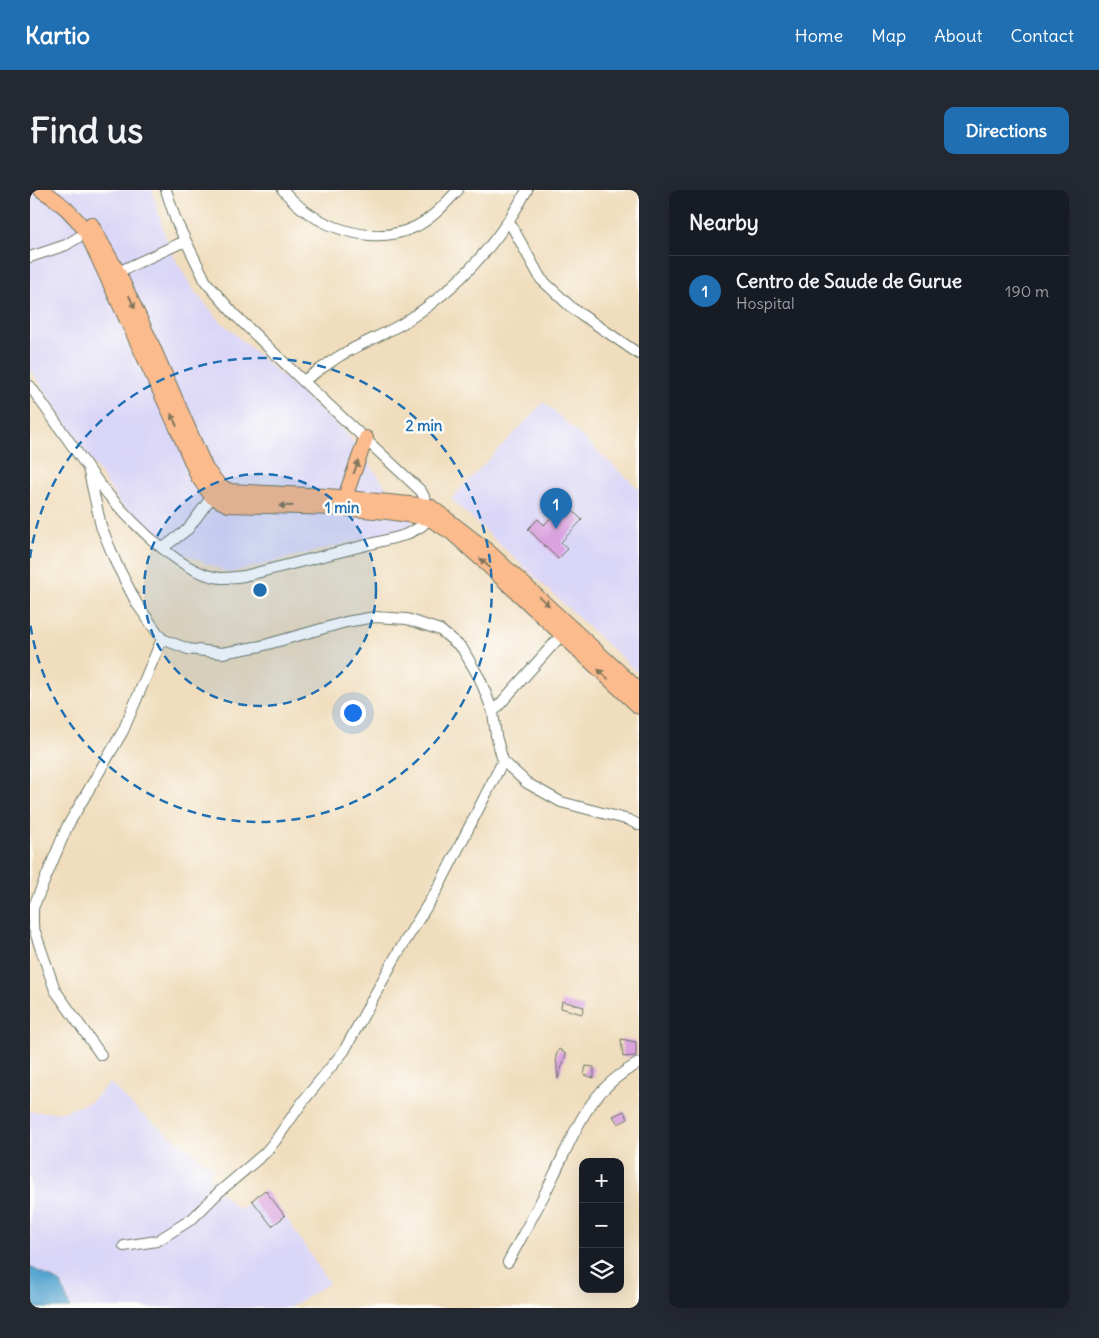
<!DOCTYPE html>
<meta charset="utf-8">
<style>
body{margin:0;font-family:Delius,sans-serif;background:#242831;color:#f1f3f6}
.controls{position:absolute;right:15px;bottom:15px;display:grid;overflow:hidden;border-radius:10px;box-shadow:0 5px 20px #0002}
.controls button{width:45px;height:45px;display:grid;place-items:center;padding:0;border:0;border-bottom:1px solid #363941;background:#171b24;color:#f1f3f6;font:25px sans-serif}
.you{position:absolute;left:322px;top:522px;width:18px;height:18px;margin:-12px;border:4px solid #fff;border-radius:50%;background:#1a73e8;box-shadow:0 0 0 8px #1a73e833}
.badge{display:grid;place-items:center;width:32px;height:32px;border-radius:50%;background:#1f6fb2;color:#fff;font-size:16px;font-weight:700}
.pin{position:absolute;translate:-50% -41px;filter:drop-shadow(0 1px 2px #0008)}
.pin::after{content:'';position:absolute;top:26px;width:18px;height:15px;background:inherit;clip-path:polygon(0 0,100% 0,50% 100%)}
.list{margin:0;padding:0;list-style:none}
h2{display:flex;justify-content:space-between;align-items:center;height:65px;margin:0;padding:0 20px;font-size:21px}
h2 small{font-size:16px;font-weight:400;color:#9ea1a6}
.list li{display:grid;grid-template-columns:32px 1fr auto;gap:15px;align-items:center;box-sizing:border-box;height:70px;padding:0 20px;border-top:1px solid #363941}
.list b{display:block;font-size:19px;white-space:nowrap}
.list p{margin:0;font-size:16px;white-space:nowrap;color:#9ea1a6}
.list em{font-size:16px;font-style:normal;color:#9ea1a6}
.icon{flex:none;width:28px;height:28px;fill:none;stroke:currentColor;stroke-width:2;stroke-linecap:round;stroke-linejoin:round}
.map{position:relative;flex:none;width:609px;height:1118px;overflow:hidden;border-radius:10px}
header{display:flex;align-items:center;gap:30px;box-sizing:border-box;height:70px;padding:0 25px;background:#1f6fb2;color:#fff}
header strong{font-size:24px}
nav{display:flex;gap:28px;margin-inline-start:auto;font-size:18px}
.intro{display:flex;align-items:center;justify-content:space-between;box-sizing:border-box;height:120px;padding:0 30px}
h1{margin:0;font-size:35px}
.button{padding:12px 22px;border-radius:10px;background:#1f6fb2;color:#fff;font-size:18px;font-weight:700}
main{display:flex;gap:30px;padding:0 30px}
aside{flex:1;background:#171b24;border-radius:10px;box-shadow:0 5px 20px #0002}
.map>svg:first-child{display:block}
</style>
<header>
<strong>Kartio</strong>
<nav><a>Home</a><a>Map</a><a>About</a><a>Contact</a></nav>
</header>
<div class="intro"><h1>Find us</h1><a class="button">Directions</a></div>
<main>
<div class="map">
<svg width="609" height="1118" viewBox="0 0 609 1118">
<rect width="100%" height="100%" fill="#fdfcf7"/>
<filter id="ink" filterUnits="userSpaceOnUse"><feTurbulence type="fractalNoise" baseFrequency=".02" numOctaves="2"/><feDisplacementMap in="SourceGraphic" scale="10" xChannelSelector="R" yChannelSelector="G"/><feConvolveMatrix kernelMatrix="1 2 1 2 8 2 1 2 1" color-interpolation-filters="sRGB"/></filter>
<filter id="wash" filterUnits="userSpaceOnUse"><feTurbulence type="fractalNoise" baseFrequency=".0096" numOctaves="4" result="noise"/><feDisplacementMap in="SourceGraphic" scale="20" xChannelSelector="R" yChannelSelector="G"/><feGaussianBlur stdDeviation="1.12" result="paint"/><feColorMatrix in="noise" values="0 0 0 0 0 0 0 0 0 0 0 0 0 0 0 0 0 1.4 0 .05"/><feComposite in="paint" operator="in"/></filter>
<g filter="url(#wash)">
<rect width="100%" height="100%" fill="#f0ddbd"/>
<path fill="#dad6f7" d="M0,0H122L135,45L145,69L165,102L189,130L318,245L385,336L199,383L155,364L91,315L0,179Z
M514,212L609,299V484L421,309Z
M80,893L109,922L184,978L179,986L185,997L209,1020L235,1000L255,1026L299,1093L259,1118H40L31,1093L0,1077V922H33L47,917L60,912Z"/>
<path fill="#56a5d0" stroke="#3a7182" d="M0,1077L31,1093L40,1118H0Z"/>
<g id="blocks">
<path fill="#daa3df" d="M535,313L552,330L531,352L538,359L528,369L498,339L508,329L514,335Z
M532,811L554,817L552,824L531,818Z
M591,849L606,852V866L593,867Z
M529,859L536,864L528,889L526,866Z
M556,876L564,877V888L554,885Z
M594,921L598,929L588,934L583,926Z
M235,1000L255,1026L242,1036L222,1010Z"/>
</g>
</g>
<g filter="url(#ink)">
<use href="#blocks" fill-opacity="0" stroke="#687564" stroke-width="1"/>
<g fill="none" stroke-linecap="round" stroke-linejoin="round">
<defs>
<path id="minor" d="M253,0C283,36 340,58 385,37C402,29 415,14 428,0
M480,33L511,89L542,118L609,164
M0,67L36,55L60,40
M88,82L155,51
M273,191C285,183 296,175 308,167C329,154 354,145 375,132C427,99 468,53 497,0
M0,196L58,278L71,336L86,373L107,414L132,449L158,459L192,463L231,456L316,432L345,427L377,429L410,440L432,458L450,489L463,522L466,546L473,571L497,593L531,612L599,630L609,635
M60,281C85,316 146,384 191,388C199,388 207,387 214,386L372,346C399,335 406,328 391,301L273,191L204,124L176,92L146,31L136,0
M133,358L158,339L186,301
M463,522L535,441
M71,865L25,800L3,736V718L37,637L93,541L132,449
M94,1056L127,1051L162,1029L189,1002L235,963L245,951L274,910L314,861L366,766L408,698L473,571
M478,1072C493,1044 509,1016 523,987C547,938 558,900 609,873"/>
<path id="major" d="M11,0C30,11 44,24 56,42L147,238L168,287L182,307L198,315L306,318L358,322L398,328L422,343L451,369L609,517
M61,34L88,82L119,148L176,279L190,296L200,301L297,306L400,316L457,360L609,500
M315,307L336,248"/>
</defs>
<use href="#minor" stroke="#687564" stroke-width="12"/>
<use href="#major" stroke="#687564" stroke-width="16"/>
<use href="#minor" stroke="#fff" stroke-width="10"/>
<use href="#major" stroke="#fbbb8d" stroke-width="14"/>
</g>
<defs><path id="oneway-solid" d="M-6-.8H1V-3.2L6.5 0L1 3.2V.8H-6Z" transform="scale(1.25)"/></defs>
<g fill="#82765c">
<use href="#oneway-solid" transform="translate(102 112) rotate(65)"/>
<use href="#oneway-solid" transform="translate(144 230) rotate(-115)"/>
<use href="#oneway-solid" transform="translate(326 277) rotate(-70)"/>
<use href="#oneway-solid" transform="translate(256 316) rotate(179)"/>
<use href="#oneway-solid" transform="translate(455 373) rotate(-137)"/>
<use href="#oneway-solid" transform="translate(514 411) rotate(42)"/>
<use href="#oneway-solid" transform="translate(573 484) rotate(-137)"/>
</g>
</g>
<circle cx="230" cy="400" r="116" fill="#1f6fb2" fill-opacity=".12"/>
<g fill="none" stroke="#1f6fb2" stroke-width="2.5" stroke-dasharray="9 6">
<circle cx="230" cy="400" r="116"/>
<path d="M0 368A232 232 0 1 1 0 432"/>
</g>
<circle cx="230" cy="400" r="8" fill="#1f6fb2" stroke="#fdfcf7" stroke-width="2.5"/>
<g font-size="15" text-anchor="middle" font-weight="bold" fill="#1f6fb2" stroke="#fdfcf7" stroke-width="5" stroke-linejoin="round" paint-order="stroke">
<text x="394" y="241">2 min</text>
<text x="312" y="323">1 min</text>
</g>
</svg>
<div class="controls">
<button>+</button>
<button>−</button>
<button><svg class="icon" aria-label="layers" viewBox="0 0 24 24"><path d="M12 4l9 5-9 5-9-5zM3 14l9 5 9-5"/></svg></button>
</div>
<div class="you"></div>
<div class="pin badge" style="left:526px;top:339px">1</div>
</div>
<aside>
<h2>Nearby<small></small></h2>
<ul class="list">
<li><span class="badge">1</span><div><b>Centro de Saude de Gurue</b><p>Hospital</p></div><em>190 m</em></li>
</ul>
</aside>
</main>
